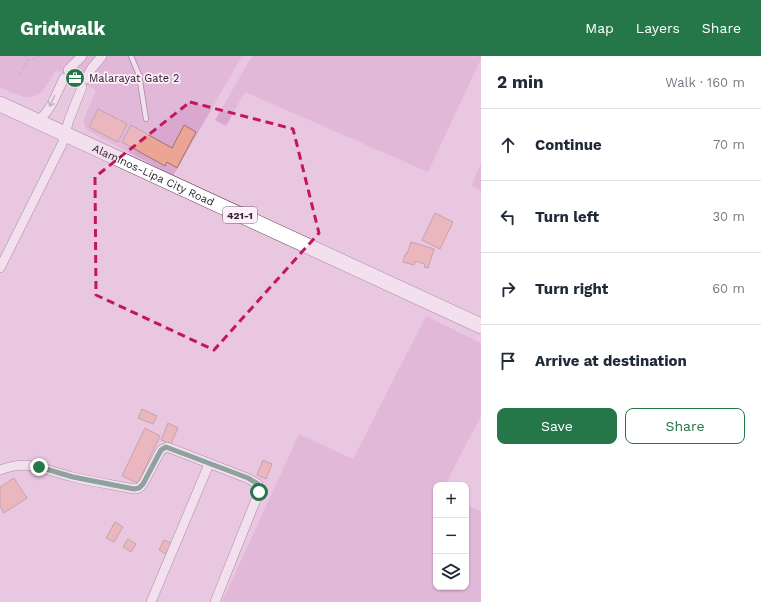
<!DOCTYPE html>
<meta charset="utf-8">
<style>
body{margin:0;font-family:"Work Sans",sans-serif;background:#f2f2f3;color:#1f2937}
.controls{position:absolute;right:12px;bottom:12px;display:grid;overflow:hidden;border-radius:8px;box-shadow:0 1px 3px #0004}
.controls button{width:36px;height:36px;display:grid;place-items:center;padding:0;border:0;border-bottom:1px solid #e0e1e3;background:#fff;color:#1f2937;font:20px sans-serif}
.stop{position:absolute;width:12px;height:12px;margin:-9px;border:3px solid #257749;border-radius:50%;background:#fff}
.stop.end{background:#257749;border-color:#fff;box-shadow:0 1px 4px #0008}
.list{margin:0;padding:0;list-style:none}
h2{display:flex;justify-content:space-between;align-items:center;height:52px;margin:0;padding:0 16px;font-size:17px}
h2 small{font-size:13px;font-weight:400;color:#747a83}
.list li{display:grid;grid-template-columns:26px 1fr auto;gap:12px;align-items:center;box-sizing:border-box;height:72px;padding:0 16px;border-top:1px solid #e0e1e3}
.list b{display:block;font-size:15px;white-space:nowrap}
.list em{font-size:13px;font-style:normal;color:#747a83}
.actions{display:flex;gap:8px;padding:12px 16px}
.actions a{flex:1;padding:9px 0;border:1px solid #257749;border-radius:8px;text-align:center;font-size:14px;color:#257749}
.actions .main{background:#257749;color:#fff}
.icon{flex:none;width:22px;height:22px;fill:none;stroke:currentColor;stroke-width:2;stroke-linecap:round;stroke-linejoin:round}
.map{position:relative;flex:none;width:481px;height:546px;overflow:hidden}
header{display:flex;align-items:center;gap:24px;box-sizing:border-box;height:56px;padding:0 20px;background:#257749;color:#fff}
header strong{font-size:19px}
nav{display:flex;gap:22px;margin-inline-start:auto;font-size:14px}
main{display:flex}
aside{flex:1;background:#fff}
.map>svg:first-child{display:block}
</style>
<header>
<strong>Gridwalk</strong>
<nav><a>Map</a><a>Layers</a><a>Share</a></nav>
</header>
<main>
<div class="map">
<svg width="481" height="546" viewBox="0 0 481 546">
<rect width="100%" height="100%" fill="#eac7e1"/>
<path fill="#daa7cf" d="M0,0H242L173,120L87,74L84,68V63L96,34L56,14C38,46 32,47 0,31Z
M252,0H481V3L428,116L245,36L226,70L215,64Z
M481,107V135L471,130Z
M426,260L481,287V360L445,429H436V531H466V449L481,455V546H222L299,378L353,403Z"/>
<path fill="#eca594" stroke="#9c746a" d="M66,14L75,18L71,25L63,20Z
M75,17L80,19L76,28L71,25Z
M79,20L87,24L84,31L76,27Z
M98,53L127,68L118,86L89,71Z
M131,69L172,92L184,69L196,76L177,112L167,106L165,110L122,86Z
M435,157L453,166L440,193L422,184Z
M411,186L434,193L428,212L424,211L425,208L415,205L414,209L403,206L405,198H407Z
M142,353L157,360L153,368L138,362Z
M168,367L178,372L171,388L161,384Z
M145,372L160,380L138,427L122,420Z
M263,404L272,408L266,423L257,419Z
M14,422L27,442L4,457L0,450V431Z
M115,466L123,471L114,486L106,482Z
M128,483L136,488L131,496L123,491Z
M164,484L173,488L168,499L159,494Z"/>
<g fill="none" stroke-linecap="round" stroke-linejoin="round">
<defs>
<path id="lane" d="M131,0L139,19L146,63"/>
<path id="street" d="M68,14L82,0
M86,23L92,12L102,0
M37,65C51,56 57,36 64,22
M0,212L62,88L69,64L82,31
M0,414C31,403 43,414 73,421C93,426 114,429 134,433L139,432L143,428L161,394L167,391L247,422L258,428L259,436L215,546
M151,546L209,408"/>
<g id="primary">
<path id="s1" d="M0,48L481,270"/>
</g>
</defs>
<use href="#lane" stroke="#5f4259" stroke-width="6"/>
<use href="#street" stroke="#5f4259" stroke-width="10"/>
<use href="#primary" stroke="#5f4259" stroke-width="16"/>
<path stroke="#b296ab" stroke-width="2" stroke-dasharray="2 3" stroke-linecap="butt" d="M24,0L30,4L41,0
M20,18L28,4"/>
<use href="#lane" stroke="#fff" stroke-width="4.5"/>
<use href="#street" stroke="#fff" stroke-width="9"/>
<use href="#primary" stroke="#fff" stroke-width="15"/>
</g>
<defs><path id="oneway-shaft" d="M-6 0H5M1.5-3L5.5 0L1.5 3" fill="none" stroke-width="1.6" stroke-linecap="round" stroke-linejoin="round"/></defs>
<use stroke="#a29ca1" href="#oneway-shaft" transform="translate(52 45) rotate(116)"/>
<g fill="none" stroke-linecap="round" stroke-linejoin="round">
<path stroke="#257749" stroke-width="5" d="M39,411L73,421L134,433L139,432L143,428L161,394L166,391L248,422L258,428L259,436"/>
</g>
<path d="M0 0H481V546H0ZM190,46L293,73L319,177L214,294L96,239L95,121Z" fill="#eac7e1" fill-opacity=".55" fill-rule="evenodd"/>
<path fill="none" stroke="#c2185b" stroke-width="3" stroke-dasharray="8 5" stroke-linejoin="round" d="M190,46L293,73L319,177L214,294L96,239L95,121Z"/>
<defs>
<symbol id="office-disc" viewBox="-11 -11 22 22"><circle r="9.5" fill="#257749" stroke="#feeffa"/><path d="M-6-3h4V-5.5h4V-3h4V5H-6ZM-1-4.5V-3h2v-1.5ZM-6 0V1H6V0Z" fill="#fff"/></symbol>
</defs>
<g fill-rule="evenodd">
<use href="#office-disc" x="64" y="11" width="22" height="22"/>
</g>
<g text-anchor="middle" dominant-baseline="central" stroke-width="3.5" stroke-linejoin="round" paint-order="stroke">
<rect fill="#feeffa" stroke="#6e616b" stroke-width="1" x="223" y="151" width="34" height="16" rx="3"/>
<g font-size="10" font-weight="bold" fill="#31242e">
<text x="240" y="159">421-1</text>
</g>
<g font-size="11" fill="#31242e" stroke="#feeffa" text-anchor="start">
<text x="89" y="22">Malarayat Gate 2</text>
</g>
<g font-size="11" fill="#31242e" stroke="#feeffa">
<text stroke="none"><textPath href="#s1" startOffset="169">Alaminos-Lipa City Road</textPath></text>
</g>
</g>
</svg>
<div class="controls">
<button>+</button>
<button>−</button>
<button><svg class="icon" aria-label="layers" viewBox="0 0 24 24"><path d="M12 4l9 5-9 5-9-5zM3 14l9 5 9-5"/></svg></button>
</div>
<div class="stop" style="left:259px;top:436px"></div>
<div class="stop end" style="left:39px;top:411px"></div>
</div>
<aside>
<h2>2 min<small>Walk · 160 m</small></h2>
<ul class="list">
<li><svg class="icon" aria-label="ahead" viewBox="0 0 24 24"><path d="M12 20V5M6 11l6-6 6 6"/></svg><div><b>Continue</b></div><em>70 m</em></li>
<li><svg class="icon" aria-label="left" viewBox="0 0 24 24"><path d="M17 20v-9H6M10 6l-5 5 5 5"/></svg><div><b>Turn left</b></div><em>30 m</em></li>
<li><svg class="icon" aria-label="right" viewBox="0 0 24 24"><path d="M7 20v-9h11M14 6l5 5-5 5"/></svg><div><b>Turn right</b></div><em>60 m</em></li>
<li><svg class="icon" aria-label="arrive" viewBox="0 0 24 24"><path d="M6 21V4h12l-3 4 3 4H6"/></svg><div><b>Arrive at destination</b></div></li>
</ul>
<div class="actions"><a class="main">Save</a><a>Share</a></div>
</aside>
</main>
